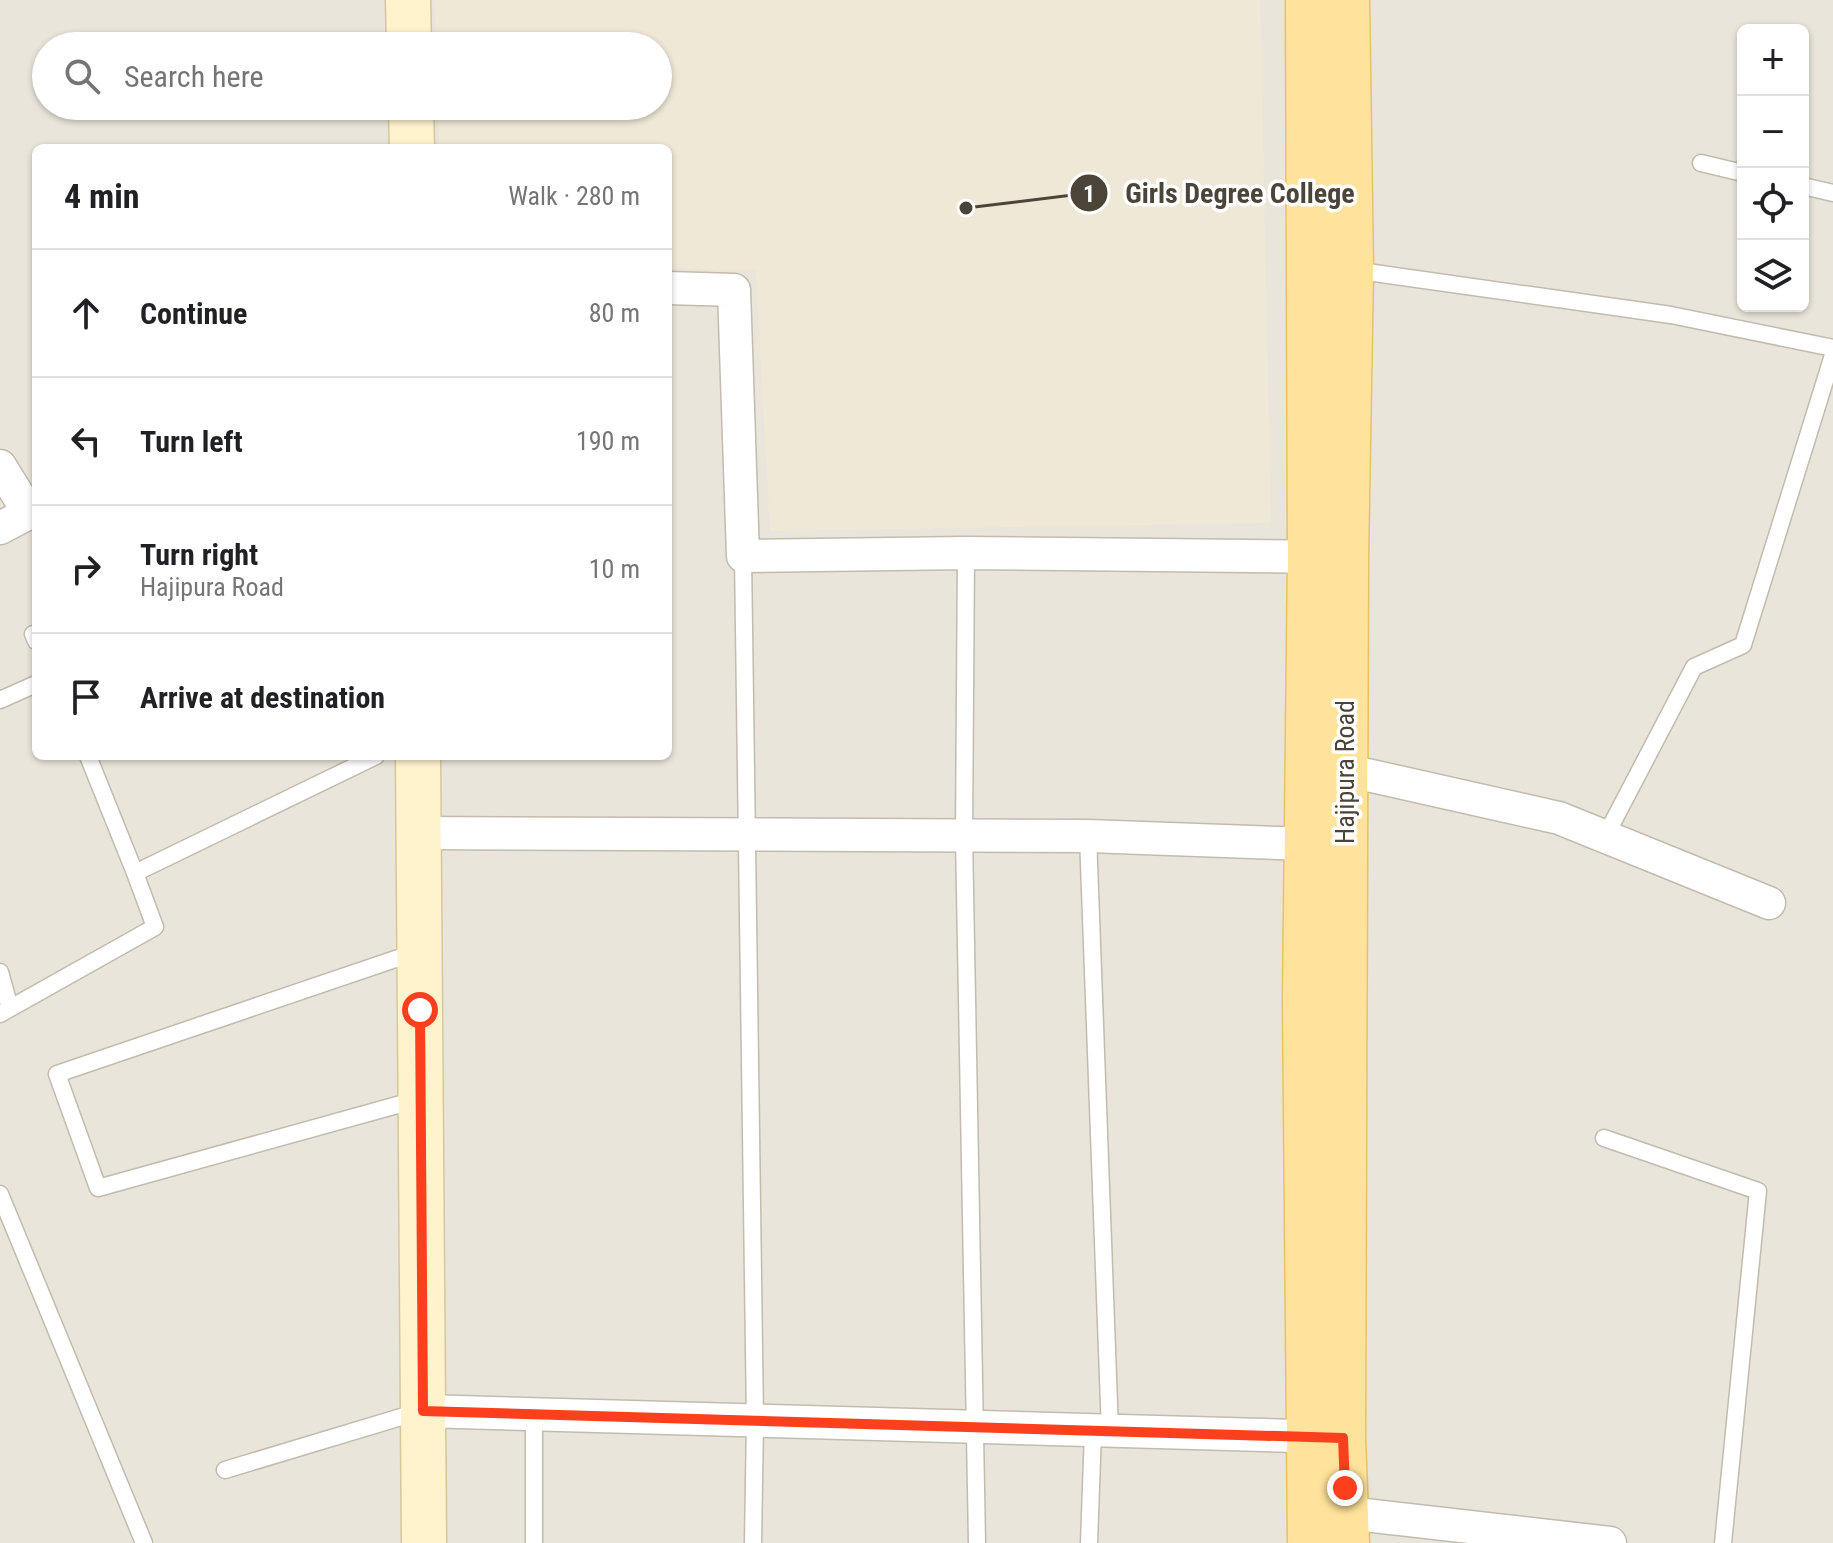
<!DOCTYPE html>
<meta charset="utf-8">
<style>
body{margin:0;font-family:"Roboto Condensed",sans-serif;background:#f6f6f6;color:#202124}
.controls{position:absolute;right:24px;top:24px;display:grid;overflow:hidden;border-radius:12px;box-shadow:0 2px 6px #0004}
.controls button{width:72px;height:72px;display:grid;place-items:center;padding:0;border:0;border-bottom:2px solid #e0e0e0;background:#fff;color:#202124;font:40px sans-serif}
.stop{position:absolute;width:24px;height:24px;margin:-18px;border:6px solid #fc3f1d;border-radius:50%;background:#fff}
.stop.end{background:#fc3f1d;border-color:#fff;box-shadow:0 2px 8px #0008}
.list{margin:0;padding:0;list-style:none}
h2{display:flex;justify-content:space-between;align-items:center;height:104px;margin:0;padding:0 32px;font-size:34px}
h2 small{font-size:26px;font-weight:400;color:#757577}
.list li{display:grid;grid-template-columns:52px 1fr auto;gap:24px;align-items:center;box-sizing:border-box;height:128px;padding:0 32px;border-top:2px solid #e0e0e0}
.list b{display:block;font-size:30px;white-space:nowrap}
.list p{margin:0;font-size:26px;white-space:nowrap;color:#757577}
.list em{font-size:26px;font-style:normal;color:#757577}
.icon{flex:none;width:44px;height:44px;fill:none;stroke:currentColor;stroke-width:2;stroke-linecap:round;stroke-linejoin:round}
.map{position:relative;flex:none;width:1833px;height:1543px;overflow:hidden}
.search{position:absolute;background:#fff;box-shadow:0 2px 6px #0004;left:32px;top:32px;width:640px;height:88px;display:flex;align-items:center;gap:20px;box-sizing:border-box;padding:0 28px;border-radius:44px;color:#757577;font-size:30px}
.panel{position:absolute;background:#fff;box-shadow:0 2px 6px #0004;left:32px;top:144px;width:640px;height:616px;border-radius:12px}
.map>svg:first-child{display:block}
</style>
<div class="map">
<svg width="1833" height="1543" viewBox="0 0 1833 1543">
<rect width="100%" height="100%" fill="#f6f3ec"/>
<path fill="#eae5da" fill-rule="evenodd" d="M0,0H1833V1543H0ZM1743,30H1803V306H1743ZM46,46H658V106H46ZM36,148H668V756H36Z"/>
<path fill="#efe8d6" d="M435,0H1260L1271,523L770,531L756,271L668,268V148H439L438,106H658V46H436Z"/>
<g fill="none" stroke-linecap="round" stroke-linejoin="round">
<defs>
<path id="lane" d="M1701,163L1743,173
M1803,186L1833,193
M1353,270L1671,315L1833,348
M966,553L964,836L977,1543
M743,556L755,1421L753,1543
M33,634L36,641
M0,700L36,684
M88,756L135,873
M1088,836L1110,1431
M1605,837L1694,667L1743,645L1833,355
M419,951L57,1074L98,1188L419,1099
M0,972L10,1008
M0,1014L155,927L135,873L376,756
M1604,1138L1758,1191L1723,1543
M0,1194L144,1543
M225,1470L421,1411
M534,1543V1414
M1089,1543L1093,1431"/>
<path id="street" d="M668,288L734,290L743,556L966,553L1331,557
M0,466L29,513
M0,528L36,509
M1345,770L1559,818L1769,903
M419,833L1088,836L1307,844
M423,1411L1332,1437
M1325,1513H1347L1610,1543"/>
<path id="secondary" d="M408,0L409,46
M411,106L412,148
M418,756L424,1543"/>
<path id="primary" d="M1308,0L1310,557L1305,1001L1310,1543
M1347,1543L1343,1438L1346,558L1351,270L1347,0"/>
</defs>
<use href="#lane" stroke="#c2bbae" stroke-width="19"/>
<use href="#street" stroke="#c2bbae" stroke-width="35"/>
<use href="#secondary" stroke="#d6c79b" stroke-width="47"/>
<use href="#primary" stroke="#e6c16a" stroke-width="47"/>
<use href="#lane" stroke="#fff" stroke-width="16"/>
<use href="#street" stroke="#fff" stroke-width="32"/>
<use href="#secondary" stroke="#fff3cd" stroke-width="44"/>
<use href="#primary" stroke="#ffe39c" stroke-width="44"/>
</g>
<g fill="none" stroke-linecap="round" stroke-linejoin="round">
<path stroke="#fc3f1d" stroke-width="10" d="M420,1010L423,1411L1343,1438L1345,1488"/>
</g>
<g text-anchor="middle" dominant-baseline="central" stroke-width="7" stroke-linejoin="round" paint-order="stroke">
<g font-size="26" fill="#4b4439" stroke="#fff">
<text transform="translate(1345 772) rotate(-90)">Hajipura Road</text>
</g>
</g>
<path fill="none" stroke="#4b4439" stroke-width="3" d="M966 208L1089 193"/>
<g fill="#4b4439" stroke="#fff" stroke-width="3">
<circle cx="966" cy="208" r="8"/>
<circle cx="1089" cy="193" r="20"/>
</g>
<g font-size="24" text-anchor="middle" font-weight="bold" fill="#fff">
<text x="1089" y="202">1</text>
</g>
<g font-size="28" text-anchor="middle" font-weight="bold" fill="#4b4439" stroke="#fff" stroke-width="7" stroke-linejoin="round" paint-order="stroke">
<text x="1240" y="203">Girls Degree College</text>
</g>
</svg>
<div class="controls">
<button>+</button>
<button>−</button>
<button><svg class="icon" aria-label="locate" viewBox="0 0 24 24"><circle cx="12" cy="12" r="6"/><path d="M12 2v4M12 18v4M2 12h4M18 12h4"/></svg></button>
<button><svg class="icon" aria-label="layers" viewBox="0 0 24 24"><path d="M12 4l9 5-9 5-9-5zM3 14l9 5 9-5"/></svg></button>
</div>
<div class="stop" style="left:420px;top:1010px"></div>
<div class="stop end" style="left:1345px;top:1488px"></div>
<div class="search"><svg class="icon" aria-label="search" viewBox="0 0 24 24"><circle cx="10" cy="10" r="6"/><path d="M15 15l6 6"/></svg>Search here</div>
<section class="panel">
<h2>4 min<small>Walk · 280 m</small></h2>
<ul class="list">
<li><svg class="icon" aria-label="ahead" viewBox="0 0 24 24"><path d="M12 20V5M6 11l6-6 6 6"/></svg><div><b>Continue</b></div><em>80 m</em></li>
<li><svg class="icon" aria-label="left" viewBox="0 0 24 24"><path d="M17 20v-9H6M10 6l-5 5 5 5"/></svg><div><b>Turn left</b></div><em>190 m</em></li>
<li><svg class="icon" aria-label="right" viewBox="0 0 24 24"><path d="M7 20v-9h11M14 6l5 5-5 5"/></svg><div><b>Turn right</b><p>Hajipura Road</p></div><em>10 m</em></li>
<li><svg class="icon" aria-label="arrive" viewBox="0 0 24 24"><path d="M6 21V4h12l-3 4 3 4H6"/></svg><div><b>Arrive at destination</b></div></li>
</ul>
</section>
</div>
